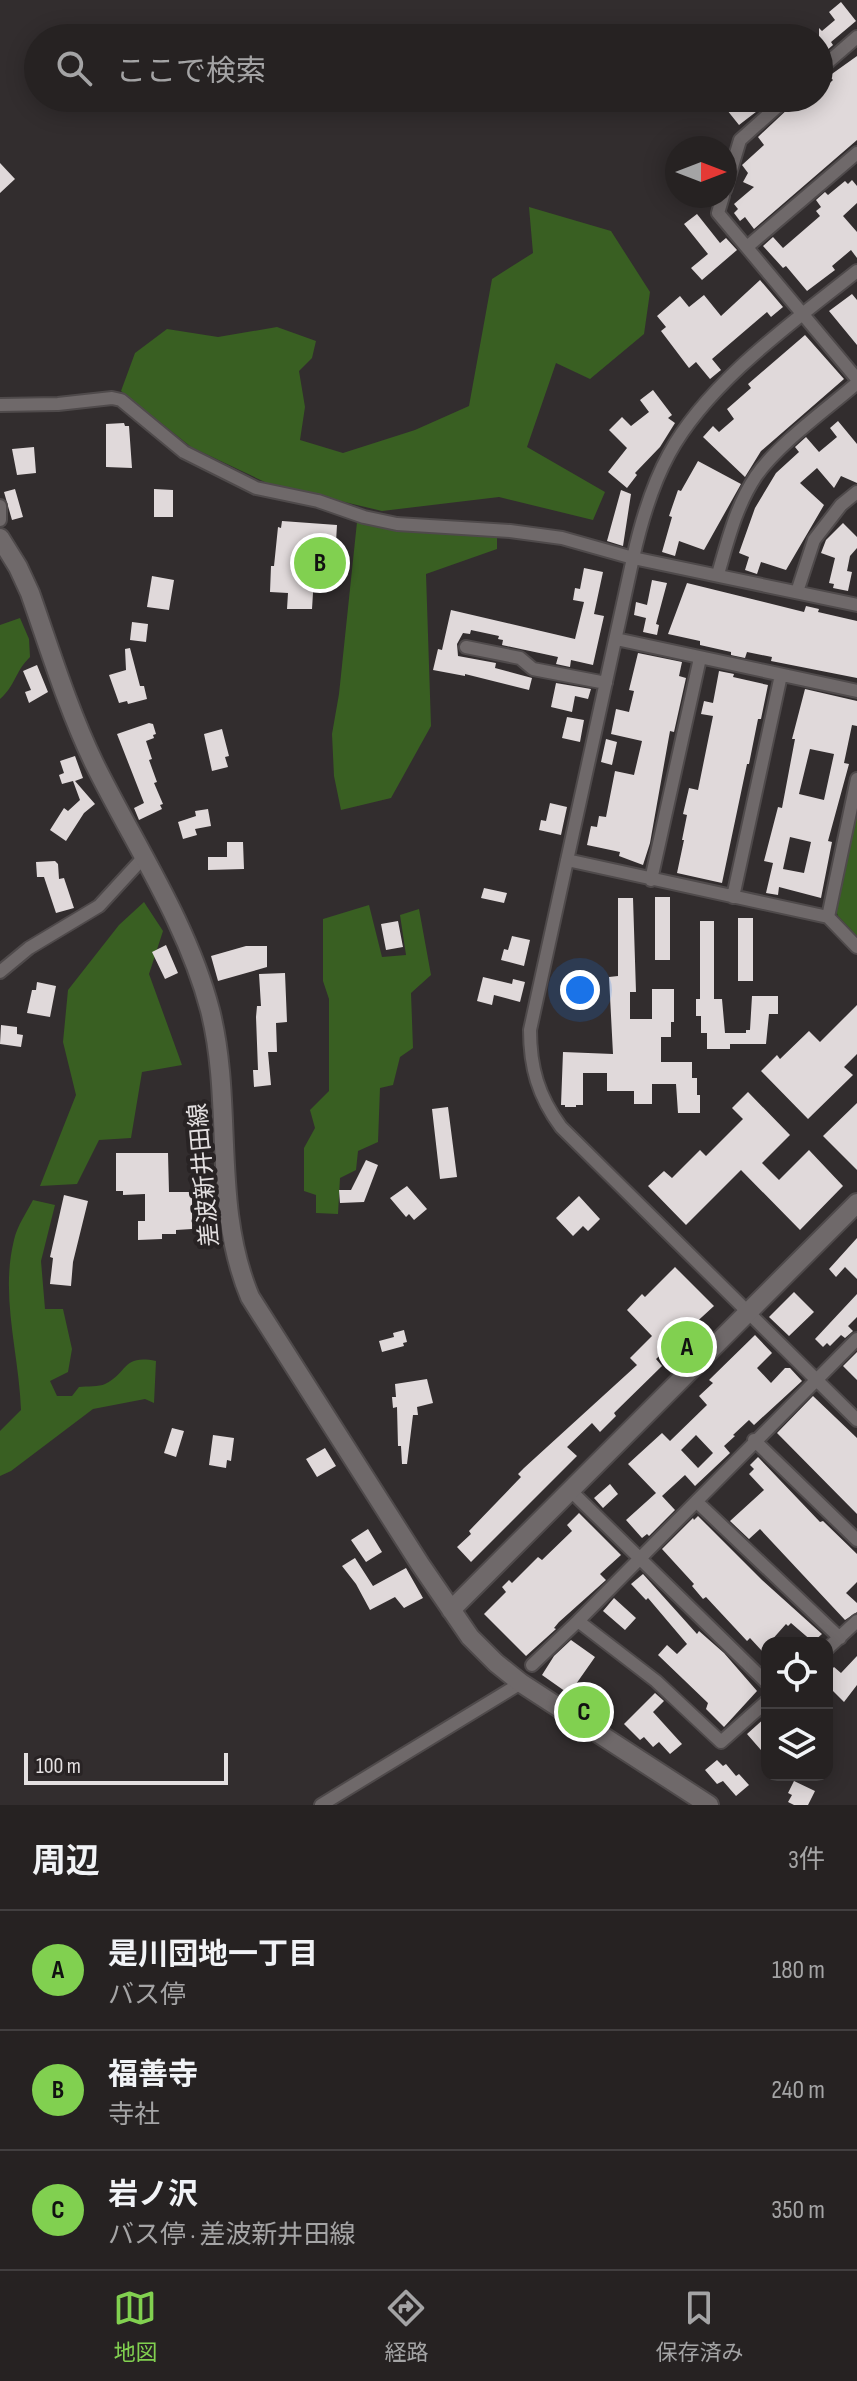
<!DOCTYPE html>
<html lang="ja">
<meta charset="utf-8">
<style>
body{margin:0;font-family:"Sofia Sans Condensed","Noto Sans JP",sans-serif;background:#2e2a2a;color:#f1f3f6}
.controls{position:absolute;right:24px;bottom:24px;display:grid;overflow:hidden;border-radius:16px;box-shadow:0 4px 20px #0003}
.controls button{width:72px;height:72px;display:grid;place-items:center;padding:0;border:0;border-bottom:2px solid #423f40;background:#262222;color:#f1f3f6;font:40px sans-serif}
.compass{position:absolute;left:665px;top:136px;width:72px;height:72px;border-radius:50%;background:#262222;box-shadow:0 4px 20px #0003;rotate:90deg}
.scale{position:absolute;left:24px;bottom:20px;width:204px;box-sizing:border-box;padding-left:8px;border:4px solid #e4e0e1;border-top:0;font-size:22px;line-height:28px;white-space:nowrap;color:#e4e0e1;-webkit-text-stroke:6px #282324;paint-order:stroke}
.you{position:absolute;left:580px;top:990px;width:28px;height:28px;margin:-20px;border:6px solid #fff;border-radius:50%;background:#1a73e8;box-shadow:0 0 0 12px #1a73e833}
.badge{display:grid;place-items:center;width:52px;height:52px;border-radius:50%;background:#81d050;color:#111;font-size:26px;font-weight:700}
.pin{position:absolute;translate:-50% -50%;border:4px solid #fff;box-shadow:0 2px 8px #0006}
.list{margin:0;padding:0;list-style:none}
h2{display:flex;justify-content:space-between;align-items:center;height:104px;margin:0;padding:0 32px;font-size:34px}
h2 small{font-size:26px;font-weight:400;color:#a4a4a5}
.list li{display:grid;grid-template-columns:52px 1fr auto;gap:24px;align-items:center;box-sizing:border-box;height:120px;padding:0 32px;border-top:2px solid #423f40}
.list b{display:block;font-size:30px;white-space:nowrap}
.list p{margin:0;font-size:26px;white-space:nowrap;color:#a4a4a5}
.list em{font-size:26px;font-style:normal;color:#a4a4a5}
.icon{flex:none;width:44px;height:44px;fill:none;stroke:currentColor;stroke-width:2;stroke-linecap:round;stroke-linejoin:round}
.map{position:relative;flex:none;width:857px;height:1805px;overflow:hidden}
.search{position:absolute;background:#262222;box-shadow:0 4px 20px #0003;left:24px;right:24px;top:24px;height:88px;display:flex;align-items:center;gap:20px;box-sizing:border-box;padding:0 28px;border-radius:44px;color:#a4a4a5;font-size:30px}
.sheet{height:464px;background:#262222}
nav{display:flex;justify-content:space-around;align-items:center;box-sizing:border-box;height:112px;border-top:2px solid #423f40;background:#262222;font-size:22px;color:#a4a4a5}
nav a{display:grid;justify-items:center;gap:4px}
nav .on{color:#81d050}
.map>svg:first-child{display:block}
</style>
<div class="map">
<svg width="857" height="1805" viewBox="0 0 857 1805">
<rect width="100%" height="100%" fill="#322d2e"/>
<path fill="#395f22" d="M529,207L611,231L650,292L644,334L590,379L556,363L527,447L605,492L593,520L499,497L382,511L269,484L191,447L121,391L135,353L167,329L218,337L277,327L316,341L312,358L299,371L305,407L300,440L343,453L415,430L469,406L492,279L533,253Z
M357,522L410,532L497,537V549L426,574L431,726L391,798L341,810L334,776L332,734L339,694Z
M20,618L29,639L30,657C14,673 16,685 0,699V625Z
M857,809V936L838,916L835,908Z
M144,902L163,931L149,974L182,1065L142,1072L131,1138L99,1140L77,1184L40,1186L76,1095L63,1042L68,990L119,925Z
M369,905L382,957L406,955L400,915L419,909L431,975L411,993L413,1048L400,1057L393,1085L380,1088L378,1142L358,1151L356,1170L340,1178L338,1214L316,1213V1195L304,1191V1148L315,1128L310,1110L329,1091V999L323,981V919Z
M33,1200L55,1205L41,1261L45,1309H63L72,1349L68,1372L50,1381L57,1396H72L79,1387C87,1386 99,1387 105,1384C128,1373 122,1354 156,1361L154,1403L145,1399L93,1409L11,1471L0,1476V1431L21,1410C19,1353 0,1296 14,1240C17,1226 27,1212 33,1200Z"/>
<path fill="#e0d9da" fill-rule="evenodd" d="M841,2L856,21L831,42L833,45L819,57V28L822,31L835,20L829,12Z
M857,56V140L754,229L745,217L740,221L734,213L738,209L734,204L754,187L743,182L748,173L742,165L764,145L758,137L791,106L794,109L807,98H819V93L833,80L829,76Z
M741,98H774L739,125L727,110Z
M0,163L15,179L0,193Z
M852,180L857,186V203L843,216L857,232V258L851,250L832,266L835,270L807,291L786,266L783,268L763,246L773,237L783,248L820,216L816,211L821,207L816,200L825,192L828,195L845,181L848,184Z
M697,214L720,243L726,238L737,250L702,280L691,268L708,254L684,224Z
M760,280L783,307L771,317L767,312L712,359L721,370L710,379L696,362L689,368L661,331L666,327L657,316L680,296L689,307L704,295L721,316Z
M852,294L857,300V345L829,311Z
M805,335L844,379L761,451L745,477L703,437L713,426L719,432L734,419L727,409L751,388L748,384Z
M653,390L672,415L668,418L675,423L660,447L635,473L637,475L627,488L608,472L627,448L609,430L622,417L631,426L649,412L640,400Z
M838,421L857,444V483L841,476L834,488L817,468L800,483L824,505L786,570L761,562L757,574L745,570L749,557L739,553L755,508L776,473L799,452L795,447L806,437L819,452L837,437L830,428Z
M124,423L125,426H129L132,468L106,467V424Z
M34,447L36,473L17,475L12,449Z
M698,461L741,484L704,550L679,541L675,556L662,552L672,517L669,516L678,490L681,491Z
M15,489L23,517L12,520L4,492Z
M154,489L173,490V517H154Z
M621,490L631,494L623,546L607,541Z
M282,521L337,525L334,576L314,577L312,609H287L288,593L270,592L271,566H274L278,527L281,528Z
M843,523L857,537V548L850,556L847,571L852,572L848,591L833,588L834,584L829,583L835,558L821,553L826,540Z
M584,568L603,572L594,614L604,616L593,665L571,660L570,667L556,664L558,657L502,645L503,640L498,639L499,636L471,630L470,634L463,633L457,644L458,656L496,663L495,668L532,678L529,690L465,674V676L433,670L438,649L442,650L451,610L575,639L584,602L573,600L575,588L580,589Z
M152,576L174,580L169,610L147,607Z
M652,580L667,583L656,624L659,625L657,635L643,632L646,618L634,615L636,602L647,605Z
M687,583L804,612L806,606L819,609L818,612L857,621V678L771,661L772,657L747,652L745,658L731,655V652L700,645V641L668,634Z
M132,622L148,624L146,642L130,640Z
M130,648L140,686H144L147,699L128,704L127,701L119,703L109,675L126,670L125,649Z
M638,653L682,662L679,676L686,678L674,732L670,731L650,843L643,865L619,856L620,852L587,845L591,826L597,827L599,816L606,817L615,771L634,775L642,741L611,734L616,709L629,712L634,691L629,690Z
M37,665L48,692L29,703L25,692L31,690L23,671Z
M719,671L734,674L733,677L768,685L761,719H758L749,764H747L722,883L677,873L684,840H682L687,815L683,814L689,788L698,790L713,716L701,714L704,701L713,703Z
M556,683L591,689L588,699L575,696L572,712L551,707Z
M805,689L857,701V726L852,725L844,763L849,764L828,841L832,842L821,898L779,887L778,895L766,893L773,863L764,861L778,807L782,808L795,739H792ZM810,749L834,754L824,800L799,794ZM790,837L811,842L804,873L783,869Z
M567,717L584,720L580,742L562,738Z
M149,723L153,724L156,734L153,735L154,738L146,741L152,759L149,760L157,782L154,783L163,804L160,805L162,809L139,820L134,808L144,803L117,734Z
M222,729L229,756L225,757L228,767L212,771L204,734Z
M606,739L617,742L612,765L601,762Z
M75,756L83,778L75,781L95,804L84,813L66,841L50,830L64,808L68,811L80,800L73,781L62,784L59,775L64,773L60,761Z
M550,803L567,807L561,835L539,830L541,820L546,821Z
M208,809L211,826L195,829L197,835L183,839L178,822L196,816L195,811Z
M227,842H243L244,869L208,870V857H227Z
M55,861L58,864L59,879L64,878L74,908L56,913L44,877H37L36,862Z
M484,888L507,893L504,903L481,898Z
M655,897H670V960H655Z
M618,898H633L636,992H630V1019H652V989H674V1022H671V1037H661V1062H692V1078H697V1095H700V1113H678L676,1084H652V1104H634V1091H607V1073H583V1105H576V1107H565V1105H561L563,1052L613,1054L609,977L618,976Z
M738,918H753V981H738Z
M398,921L403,947L386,950L381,924Z
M700,921H714V999H722L725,1033H746V1030H750L752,996H778V1014H769L766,1044H730V1049H707V1033H701V1016H696V999H700Z
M512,936L530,940L524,966L501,960L504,949L508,950Z
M166,945L178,973L165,979L152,952Z
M246,946H267V967L218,981L211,956Z
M285,973L287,1022L276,1023L277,1052H268L271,1085L254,1087L253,1070H258L256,1017L257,1006H261L259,974Z
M483,977L512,984L513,979L525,982L520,1002L494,995L492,1005L477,1001Z
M37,982L56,986L50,1017L27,1013L32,990H36Z
M857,1005V1054L844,1067L853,1075L808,1119L761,1071L777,1055L780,1059L809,1031L820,1042Z
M1,1025L17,1027V1034L23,1035L21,1047L0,1044Z
M748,1092L790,1135L762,1163L779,1180L809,1150L843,1186L800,1230L741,1170L686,1225L648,1186L664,1171L672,1178L700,1150L706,1156L743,1119L732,1108Z
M857,1103V1170L823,1136Z
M448,1107L457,1177L440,1179L432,1109Z
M116,1153H168L169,1192H192V1229L176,1230V1234H162V1239L138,1240V1221H145V1194L123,1195V1191H116Z
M366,1160L378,1165L364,1202L340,1203L339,1190H351Z
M407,1186L427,1209L414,1220L409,1214L406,1217L390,1198Z
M64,1195L88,1201L73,1262L71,1286L50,1284L53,1258L50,1257Z
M579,1196L600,1219L588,1231L583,1226L573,1236L556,1218Z
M857,1238V1279L845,1267L836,1277L829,1269Z
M675,1267L714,1306L656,1359L662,1366L614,1413L616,1416L600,1432L592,1423L567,1447L577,1456L471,1562L457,1547L471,1534L469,1531L521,1477L518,1474L524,1468L637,1365L630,1358L652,1336L627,1310L642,1294L645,1297Z
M794,1292L814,1312L789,1336L769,1317Z
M857,1294V1317L848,1326L853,1331L845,1338L841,1335L830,1346L827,1343L823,1347L815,1339Z
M404,1330L407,1342L403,1343L404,1346L382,1352L379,1341L394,1337L393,1333Z
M755,1335L772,1353L757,1368L771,1383L785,1368H790L802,1381L754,1425L749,1420L733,1435L735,1436L724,1446L730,1453L695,1486L685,1475L662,1496L675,1510L649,1536L647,1534L642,1538L626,1520L656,1493L628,1464L662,1433L670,1441L707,1405L699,1396L713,1383L709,1380ZM696,1435L713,1453L698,1468L681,1450Z
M857,1352V1380L843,1366Z
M427,1379L433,1403L417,1407L418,1415H413L407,1464H402L401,1446H398L397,1407L393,1408L392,1397H396L395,1384Z
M813,1396L857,1438V1514L777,1433Z
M172,1428L184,1431L176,1457L164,1453Z
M213,1435L234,1438L231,1461L227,1460L226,1468L209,1465Z
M325,1448L336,1466L317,1477L306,1459Z
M758,1457L820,1522L823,1521L857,1554V1582L846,1593L857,1603V1612L845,1620L760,1529L749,1539L730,1521L764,1490L749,1474L754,1469L750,1465Z
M610,1484L618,1494L603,1508L594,1498Z
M579,1513L621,1555L600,1574L606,1580L559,1622L554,1628L556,1629L526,1656L484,1614L506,1592L502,1587L509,1580L512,1583L538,1557L542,1560L572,1531L567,1525Z
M698,1516L762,1580L822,1634L813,1642L791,1623L788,1626L786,1624L762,1651L750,1638L747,1641L706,1597L703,1599L692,1586L694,1584L662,1549L693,1518L694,1520Z
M368,1529L382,1552L366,1562L351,1540Z
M355,1558L373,1586L406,1568L423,1598L404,1608L395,1597L370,1610L356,1584L342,1566Z
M643,1574L697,1634L699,1631L724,1653L757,1691L724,1727L706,1709L708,1703L658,1655L667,1645L677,1654L687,1644L648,1598L646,1600L631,1584Z
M614,1598L636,1618L625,1630L603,1611Z
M571,1640L595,1657L569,1694L542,1675L554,1656Z
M857,1656V1685L844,1702L827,1685V1674L834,1667L841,1673Z
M655,1693L664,1701L653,1712L682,1744L670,1754L659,1742L653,1747L644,1737L640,1740L624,1724Z
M767,1716V1757L747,1734Z
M717,1760L723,1766L726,1764L736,1776L739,1774L749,1785L736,1796L723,1781L717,1784L705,1770Z
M794,1781L815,1791L808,1805H794L788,1802L792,1795L788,1793Z"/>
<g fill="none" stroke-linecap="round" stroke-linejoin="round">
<defs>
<path id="street" d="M819,70L857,37
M725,190L740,140L787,98
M723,196L718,213L857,379
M747,247L857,153
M857,271C793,322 708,382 669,454C651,487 641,522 633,558L530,1030C530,1067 538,1096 561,1127L857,1420
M0,405L58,404L112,398L121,400L184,452L256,488L318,501L364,517L397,524L510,531L562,538L633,558L857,605
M0,506V520
M718,574C728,540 736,506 756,476C778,444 827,409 857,383
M797,592L814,540L841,505L857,492
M616,639L857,691
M466,647L520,658L533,669L606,683
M567,860L828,917L857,947
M651,880L700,658
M733,897L781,675
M828,917L857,779
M0,972L29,948L99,906L143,858
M754,1440L857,1540
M571,1491L767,1683
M697,1502L840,1638
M578,1621L857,1339
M827,1649L857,1621
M532,1665L578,1621L656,1681L721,1742L767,1701
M321,1805L521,1683"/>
<path id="secondary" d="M0,538L18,567L30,593C50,650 68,709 94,763C134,844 187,922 210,1010C234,1105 211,1204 250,1297L420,1564L470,1637L496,1663L521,1683L709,1805
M451,1610L857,1203"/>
</defs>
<use href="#street" stroke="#4f4a4b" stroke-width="16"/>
<use href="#secondary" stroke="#4f4a4b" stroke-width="22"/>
<use href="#street" stroke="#6f696a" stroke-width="12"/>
<use href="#secondary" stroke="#6f696a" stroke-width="18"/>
</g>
<g text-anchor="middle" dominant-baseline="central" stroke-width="8" stroke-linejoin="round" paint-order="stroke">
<g font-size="24" fill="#e4e0e1" stroke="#282324">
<text transform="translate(204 1175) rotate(-95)">差波新井田線</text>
</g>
</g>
</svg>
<div class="controls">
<button><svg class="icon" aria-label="locate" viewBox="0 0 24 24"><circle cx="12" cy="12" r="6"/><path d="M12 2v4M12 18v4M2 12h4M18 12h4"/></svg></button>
<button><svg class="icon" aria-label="layers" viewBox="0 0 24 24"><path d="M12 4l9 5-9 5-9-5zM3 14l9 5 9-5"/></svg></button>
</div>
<svg class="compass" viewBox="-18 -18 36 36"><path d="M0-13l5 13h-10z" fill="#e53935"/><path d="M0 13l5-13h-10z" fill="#a4a4a5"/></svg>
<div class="scale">100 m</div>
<div class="you"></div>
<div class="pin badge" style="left:687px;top:1347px">A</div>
<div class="pin badge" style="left:320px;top:563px">B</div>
<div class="pin badge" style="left:584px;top:1712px">C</div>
<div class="search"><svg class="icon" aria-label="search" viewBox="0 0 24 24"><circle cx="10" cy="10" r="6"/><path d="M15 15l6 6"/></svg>ここで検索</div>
</div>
<section class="sheet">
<h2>周辺<small>3件</small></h2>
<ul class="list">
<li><span class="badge">A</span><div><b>是川団地一丁目</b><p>バス停</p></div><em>180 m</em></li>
<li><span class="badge">B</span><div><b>福善寺</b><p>寺社</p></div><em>240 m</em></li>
<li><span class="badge">C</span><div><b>岩ノ沢</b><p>バス停 · 差波新井田線</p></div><em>350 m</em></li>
</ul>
</section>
<nav>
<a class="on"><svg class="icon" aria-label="map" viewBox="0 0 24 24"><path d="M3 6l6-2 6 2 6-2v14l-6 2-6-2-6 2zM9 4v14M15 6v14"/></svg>地図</a>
<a><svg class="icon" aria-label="directions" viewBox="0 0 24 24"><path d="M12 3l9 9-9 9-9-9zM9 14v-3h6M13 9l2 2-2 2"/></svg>経路</a>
<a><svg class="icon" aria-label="saved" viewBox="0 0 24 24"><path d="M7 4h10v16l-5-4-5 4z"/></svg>保存済み</a>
</nav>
